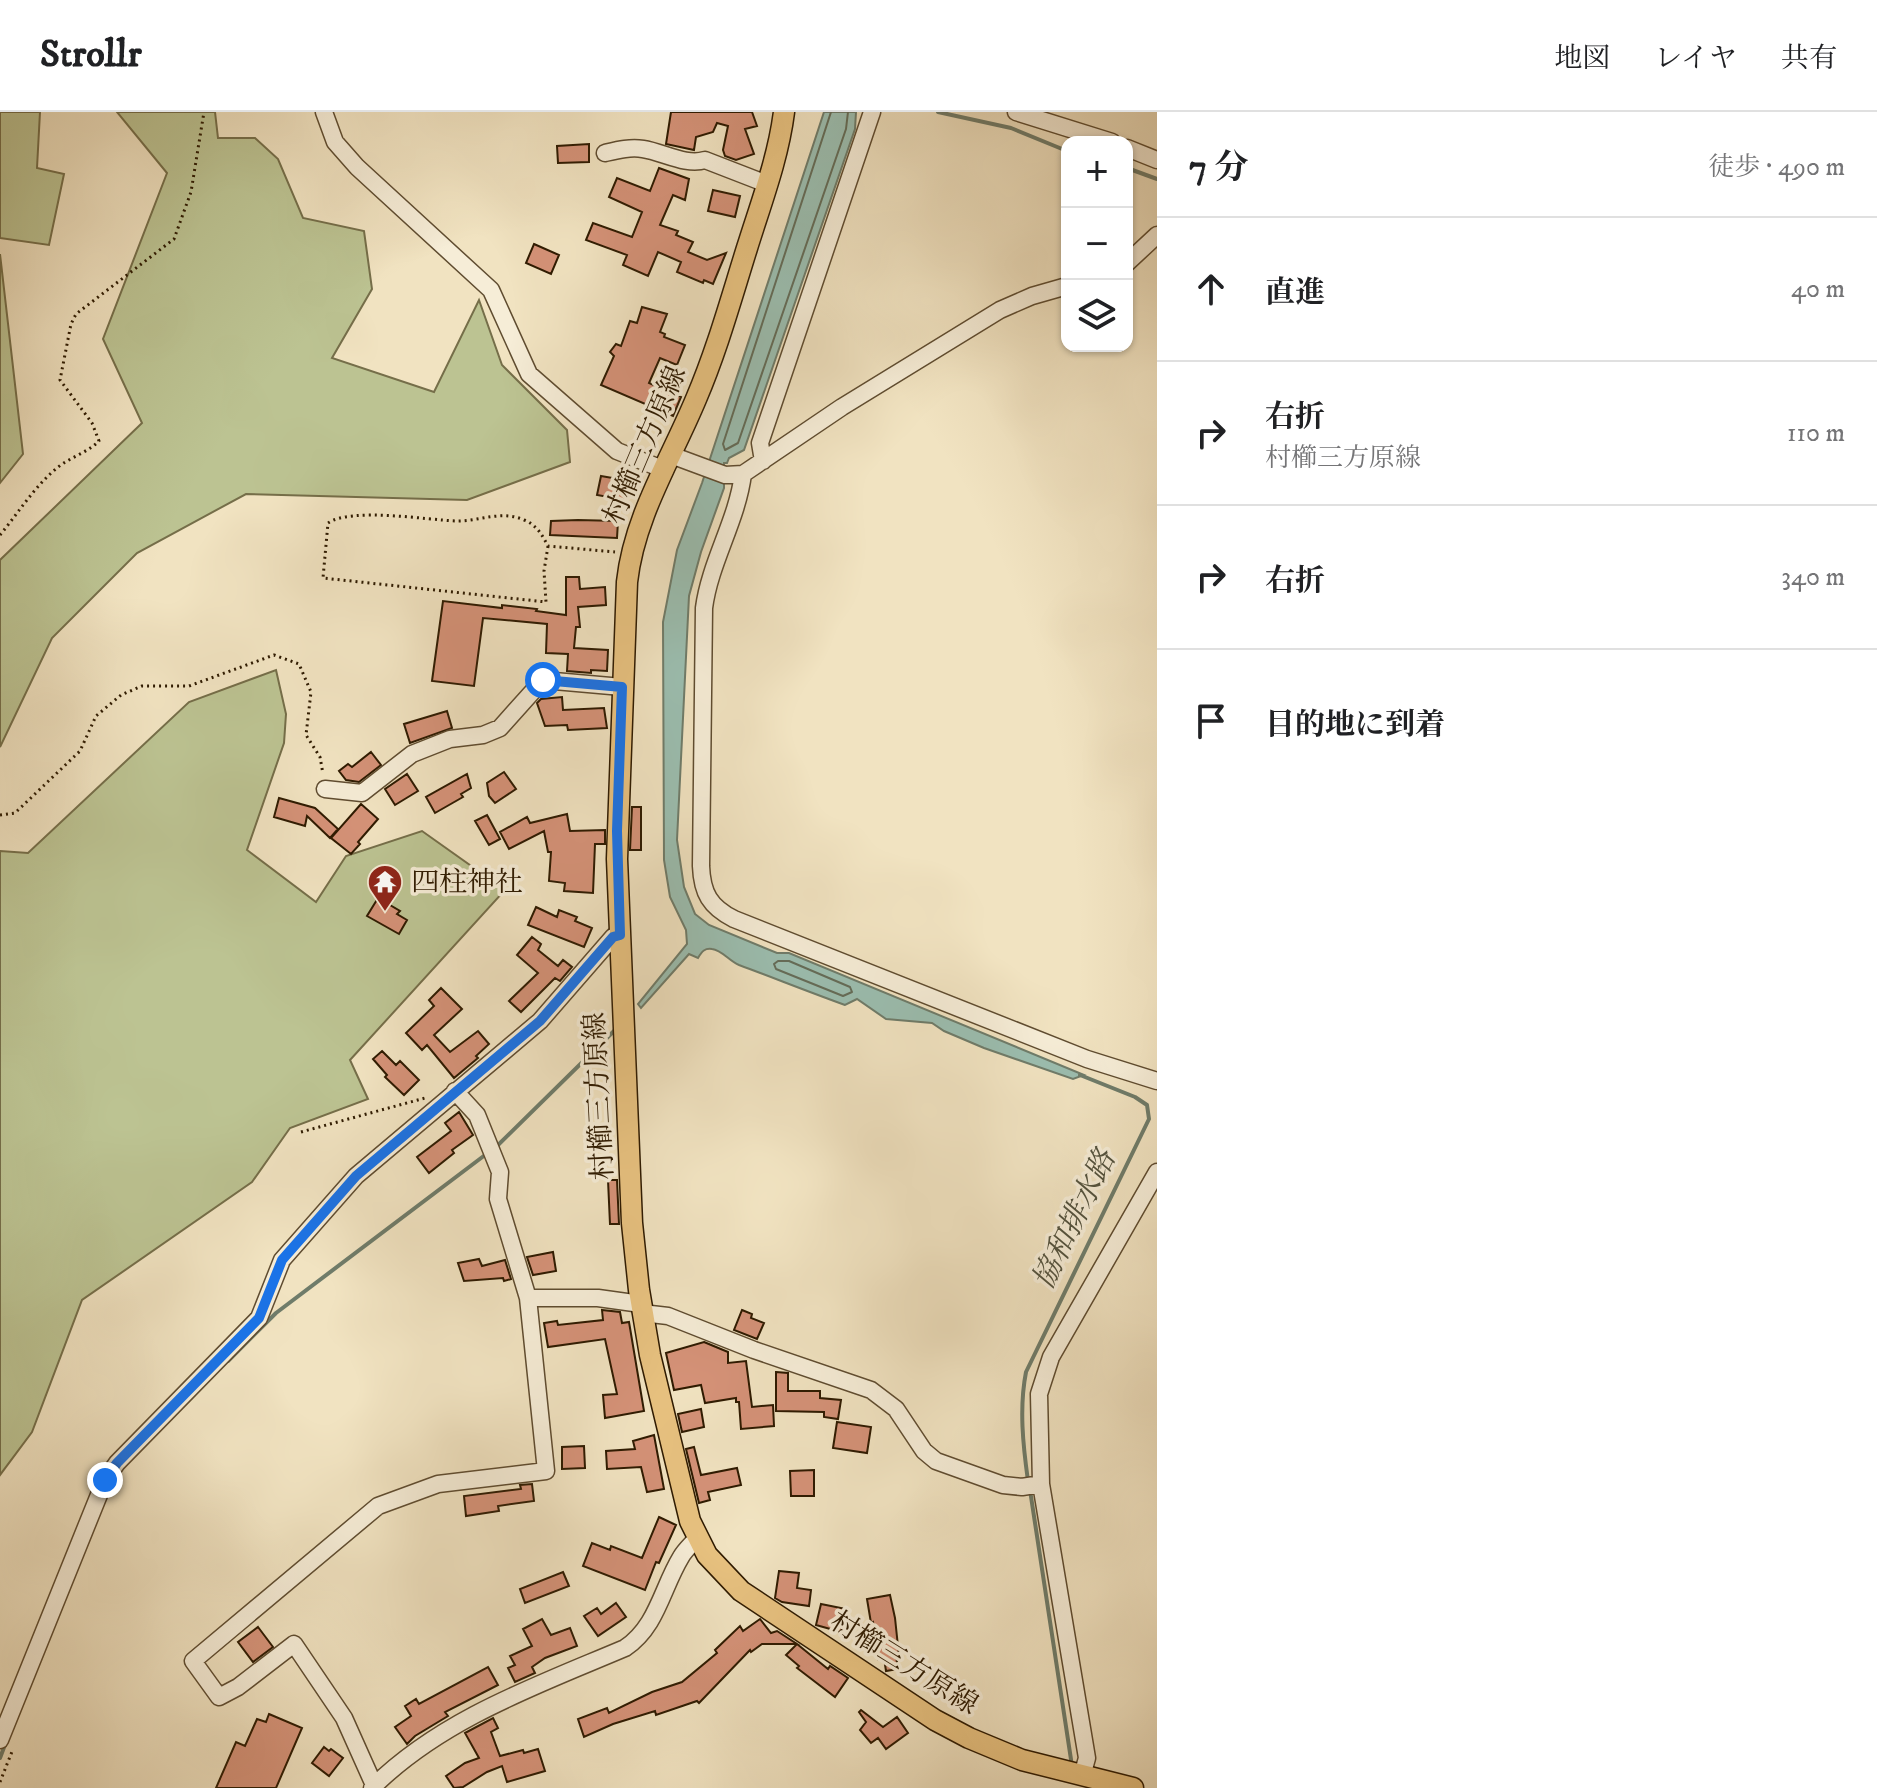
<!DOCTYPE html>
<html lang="ja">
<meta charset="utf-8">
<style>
body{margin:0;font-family:"IM FELL DW Pica","Noto Serif JP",serif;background:#f6f6f6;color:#202124}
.controls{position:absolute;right:24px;top:24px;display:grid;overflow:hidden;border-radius:16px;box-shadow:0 2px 6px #0004}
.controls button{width:72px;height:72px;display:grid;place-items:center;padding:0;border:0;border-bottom:2px solid #e0e0e0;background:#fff;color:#202124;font:40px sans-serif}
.stop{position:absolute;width:24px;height:24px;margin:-18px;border:6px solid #1a73e8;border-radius:50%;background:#fff}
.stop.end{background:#1a73e8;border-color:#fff;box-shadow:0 2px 8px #0008}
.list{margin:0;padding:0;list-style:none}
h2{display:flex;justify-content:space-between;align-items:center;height:104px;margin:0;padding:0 32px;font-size:34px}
h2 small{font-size:26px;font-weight:400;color:#757577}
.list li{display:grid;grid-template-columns:52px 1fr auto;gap:24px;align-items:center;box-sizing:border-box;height:144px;padding:0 32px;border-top:2px solid #e0e0e0}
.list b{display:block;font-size:30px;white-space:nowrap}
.list p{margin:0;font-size:26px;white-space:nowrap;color:#757577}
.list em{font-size:26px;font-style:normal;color:#757577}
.icon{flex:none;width:44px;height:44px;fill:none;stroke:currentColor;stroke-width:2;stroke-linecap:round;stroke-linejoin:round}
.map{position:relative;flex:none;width:1157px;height:1676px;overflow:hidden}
header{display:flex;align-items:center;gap:48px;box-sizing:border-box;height:112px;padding:0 40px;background:#fff;border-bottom:2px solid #e0e0e0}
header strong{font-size:38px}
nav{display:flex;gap:44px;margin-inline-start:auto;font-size:28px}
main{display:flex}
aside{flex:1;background:#fff}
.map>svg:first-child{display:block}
</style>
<header>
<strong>Strollr</strong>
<nav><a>地図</a><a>レイヤ</a><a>共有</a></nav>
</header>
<main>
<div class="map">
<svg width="1157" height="1676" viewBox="0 0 1157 1676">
<rect width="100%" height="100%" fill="#f1e3c1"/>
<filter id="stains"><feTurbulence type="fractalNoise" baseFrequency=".0025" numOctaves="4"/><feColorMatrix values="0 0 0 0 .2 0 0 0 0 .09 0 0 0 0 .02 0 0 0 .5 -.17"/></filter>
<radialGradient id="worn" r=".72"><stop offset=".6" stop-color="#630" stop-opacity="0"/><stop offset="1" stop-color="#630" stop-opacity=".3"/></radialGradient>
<path fill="#bcc392" stroke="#756e49" stroke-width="2" d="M0,0H40L37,56L64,62L49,133L0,126Z
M117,0H215L218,26H255L278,47L303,106L364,119L372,177L332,246L434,280L479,188L502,253L567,318L570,350L467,388L246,382L137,441L52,526L0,635V448L142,311L103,227L167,61Z
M0,142L23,342L0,371Z
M276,558L286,602L284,631L247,738L316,790L346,744L422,719L505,778L350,948L368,987L290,1016L252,1070L82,1188L32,1320L0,1363V739L28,741L189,590Z"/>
<path fill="#9bbeb0" stroke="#6f7c6a" stroke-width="2" d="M824,0H856L855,17L744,338L729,346L727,351H724V376L701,440L689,484L677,728L684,775L695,802L709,813L777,841H789L1084,963L1073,967L984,936L944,919L932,911L886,907L857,887L845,893C809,880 774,866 739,853C729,849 722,838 712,837C705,836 702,839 698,846L689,842L641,896L638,892L687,832L686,818L670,785L664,748L663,510L677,438L702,371Z"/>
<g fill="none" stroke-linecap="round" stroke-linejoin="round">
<path stroke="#646c58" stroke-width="2" d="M831,0L723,332L725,338L738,331L846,17L848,0
M778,849H789L850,875L852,880L843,884L776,857L774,852Z"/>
<path stroke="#6f7c6a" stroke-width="4" d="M938,0L1011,16L1067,39
M1127,56L1157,67
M496,1035L615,918
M228,1249L276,1201L489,1040
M1028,1369C1023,1333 1019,1296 1026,1260L1149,1007L1147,993L1135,985L1080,963
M1030,1378L1072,1654
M0,1646L6,1630"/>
</g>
<path fill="#d59278" stroke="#2e1a00" stroke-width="2" d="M671,0H752L757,14L745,17L754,42L736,48L725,44L723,38L728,14L717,11L713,20L696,25L694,38L666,32Z
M589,32V50L558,51L557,34Z
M659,56L689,67L685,88L673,83L660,113L678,119L676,123L693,130L688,140L707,148L726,141L713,172L704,168L703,171L677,160L681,150L658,140L648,164L623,153L627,143L586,128L593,111L632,125L642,100L609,85L617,66L650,79Z
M713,78L740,84L735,105L708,99Z
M534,132L559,143L551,162L526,151Z
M642,195L667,202L660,220L665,222L664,225L685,233L677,253L660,246L649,271L681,285L673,304L601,273L614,244L610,240L616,232L621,234L630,209L637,211Z
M601,364L630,369L626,388L597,383Z
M578,408L618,409L617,426L550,423L551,409Z
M566,465H579L580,477L605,475L606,493L578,495L580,515H576L574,536L608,538L607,559L591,558V561L567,559L568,542L546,541L547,512L483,506L474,574L432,569L443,489L502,496V493L537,497L536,499L566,503Z
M562,585L563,598L604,596L607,616L568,618L567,613L545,614L537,591L541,587Z
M447,599L452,616L410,631L404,612Z
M371,640L381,653L359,670L346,668L339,659L348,652L352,655Z
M504,660L516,677L495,691L489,684L487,671Z
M407,662L418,679L395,693L385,677Z
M467,662L471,676L461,682L463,685L435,701L426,685Z
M279,686L315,696L338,717L330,726L307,704L305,714L274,705Z
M361,692L378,707L358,730L360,732L351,742L331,726Z
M632,695H641V738H630Z
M567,702L570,719L605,718V732H595L593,781L564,779L565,771L549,769L551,740H548L544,719L509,737L500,720L527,705L530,711Z
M487,703L500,727L489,733L475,709Z
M378,786L400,799L397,802L407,808L399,822L367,804Z
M536,795L557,805L559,798L577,805L575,809L592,816L584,835L528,813Z
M532,825L541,832L538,838L558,854L563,848L572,855L560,869L555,866L521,900L509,889L538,861L517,843Z
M441,876L462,897L434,923L450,940L478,919L489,932L476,944L478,946L454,966L427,933L422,938L406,921L434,894L429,888Z
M382,939L396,953L400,949L419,968L404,983L385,965L387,963L373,947Z
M459,1000L473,1023L452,1038L454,1041L429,1061L417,1045L451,1019L445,1011Z
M608,1068H617L619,1112H610Z
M553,1140L556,1159L533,1163L527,1145Z
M479,1147L482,1154L505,1148L511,1167L504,1169L503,1166L464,1169L458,1151Z
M602,1198L620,1200L622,1211L629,1210L644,1299L605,1306L603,1283L617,1282L605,1227L548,1235L544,1211L557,1209L558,1213L603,1208Z
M742,1198L752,1202L751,1206L764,1211L757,1227L734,1218Z
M704,1230L728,1240V1251L746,1249L752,1295L773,1293L774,1314L741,1317L739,1290H736V1286L705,1291L701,1273L674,1278L666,1241Z
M776,1260L788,1261V1279H820V1286L841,1288L838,1307L824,1305V1300L776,1299Z
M701,1297L704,1315L682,1320L678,1302Z
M837,1310L871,1315L867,1341L833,1336Z
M654,1323L664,1377L647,1380L641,1355L607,1357L606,1339L635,1337L633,1329Z
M584,1334L585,1356L562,1357V1335Z
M694,1335L701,1363L737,1356L741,1373L708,1380L710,1388L699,1391L686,1337Z
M814,1358V1384H791L790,1359Z
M532,1372L534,1389L498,1394L499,1399L466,1404L464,1384L521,1377L520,1373Z
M659,1405L676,1413L659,1451L656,1450L645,1478L583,1454L592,1431L610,1438L611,1434L642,1446Z
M779,1459L799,1461L797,1476L811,1478L809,1494L782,1490L775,1486Z
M563,1460L569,1474L525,1491L520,1477Z
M890,1483L895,1506L899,1544H896L898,1557L886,1559L884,1546L878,1547L873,1510L871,1511L867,1487Z
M616,1491L626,1505L598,1524L584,1504L597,1496L601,1502Z
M821,1492L846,1497L841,1520L816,1513Z
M542,1507L551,1523L570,1516L577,1534L545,1546L532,1555L535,1561L515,1570L508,1556L515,1553L510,1544L532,1534L523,1517Z
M760,1507L771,1521L777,1519L797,1532H762L751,1540L750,1538L699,1591L697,1589L656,1603L655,1599L613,1612L584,1625L578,1607L607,1596L609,1601L652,1580L682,1570L717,1541L715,1538L740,1514L743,1519Z
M258,1515L273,1535L253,1550L238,1530Z
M797,1532L828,1557L830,1554L848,1566L835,1585L797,1556L799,1554L786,1543Z
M488,1555L498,1573L445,1600L448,1604L415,1624L407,1632L395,1615L411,1604L405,1594L416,1587L419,1592Z
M861,1598L883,1615L897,1605L908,1621L886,1637L878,1626L871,1631L860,1618L866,1610L859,1600Z
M269,1602L302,1616L276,1676H216L236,1630L245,1634L257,1607L266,1610Z
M493,1606L498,1616L491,1620L500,1644L523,1638L524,1641L538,1637L545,1659L507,1670L502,1654L487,1660L463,1675L454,1676L446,1664L465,1651L479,1646L465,1621Z
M324,1635L329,1639L331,1637L343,1646L329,1664L312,1651Z"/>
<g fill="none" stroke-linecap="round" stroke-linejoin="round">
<defs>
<path id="minor" d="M324,0L335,30L357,55L491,178L529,262L617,339L665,358
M1016,0L1112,30
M1127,36L1157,48
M605,41C618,38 630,35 643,37C663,40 686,54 705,48L767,72
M1127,151L1157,123
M671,343L725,363L743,362L842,295L1000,198L1032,184L1067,174
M763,349L760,331L872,0
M743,362C737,409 710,450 704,496L701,754C702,781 710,795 734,807L1087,947L1157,969
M325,677L362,681L412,642L450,627L483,623L500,616L543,568L622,575
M528,1186H598L641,1192
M642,1201L668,1204L754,1238L871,1278L896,1297L924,1339L936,1349L1003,1373L1022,1375L1041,1372
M0,1628L105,1368L117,1351L259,1206L282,1148L356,1064L540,909L613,825L620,823
M1082,1664L1087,1646L1041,1372L1039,1282L1051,1245L1157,1060
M374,1673L344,1606L294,1532L238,1575L219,1585L193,1549L378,1394L438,1372L546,1359L528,1186L498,1087L500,1060L477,1003L455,979
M372,1676C441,1607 538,1573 625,1536C657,1515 662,1476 681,1445C685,1438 692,1432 697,1426"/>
<path id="major" d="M784,0C778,47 761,91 747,136C731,187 717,238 696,287C671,347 634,405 627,470L617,747L632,1111L639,1178L650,1243L690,1409L707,1443L741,1479L935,1608L969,1626L1022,1648L1133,1676"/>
</defs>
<use href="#minor" stroke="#5f4c30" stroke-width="19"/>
<use href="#major" stroke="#2e1a00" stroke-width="23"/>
<path stroke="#2e1a00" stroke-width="3" stroke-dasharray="2 4" stroke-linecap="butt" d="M0,423C19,400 34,375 57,356C70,345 87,341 99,329L92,311L60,268L71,212L76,202L174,127L191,80L204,0
M548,434L544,459L546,490L323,466L328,411C352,395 427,408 457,409C480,409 502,398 524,408C537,413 542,423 548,434L615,440
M0,703L15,701L80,639L96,604L121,583L142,574H189L274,543L299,552L311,580L306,623L320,645L323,662
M301,1020L425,986
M0,1670L13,1637"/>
<use href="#minor" stroke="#f6edd7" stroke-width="16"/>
<use href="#major" stroke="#e8c280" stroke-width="20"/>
</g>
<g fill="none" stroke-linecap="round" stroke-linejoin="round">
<path stroke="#1a73e8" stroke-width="10" d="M105,1368L117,1351L259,1206L282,1148L356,1064L540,909L613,825L620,823L617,719L622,575L543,568"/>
</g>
<defs>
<symbol id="temple-pin" viewBox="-11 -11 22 30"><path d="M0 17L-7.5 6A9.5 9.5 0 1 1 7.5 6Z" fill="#8f2418" stroke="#f6edd7"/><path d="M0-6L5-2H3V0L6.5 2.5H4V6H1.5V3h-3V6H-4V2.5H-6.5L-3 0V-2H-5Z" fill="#fff"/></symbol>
</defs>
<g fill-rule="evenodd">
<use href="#temple-pin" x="365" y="750" width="40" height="54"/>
</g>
<g text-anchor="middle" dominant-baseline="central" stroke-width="7" stroke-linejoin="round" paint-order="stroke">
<g font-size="28" fill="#2e1a00" stroke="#f6edd7">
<text transform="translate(645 333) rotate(-67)">村櫛三方原線</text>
<text transform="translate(599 984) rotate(-93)">村櫛三方原線</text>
<text transform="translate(904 1551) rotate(32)">村櫛三方原線</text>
</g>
<g font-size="28" fill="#2e1a00" stroke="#f6edd7" text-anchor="start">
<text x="411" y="770">四柱神社</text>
</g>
<g font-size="30" font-style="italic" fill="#54533e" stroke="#f6edd7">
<text transform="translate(1075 1108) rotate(-64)">協和排水路</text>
</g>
</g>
<rect width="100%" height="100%" filter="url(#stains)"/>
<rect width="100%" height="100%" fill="url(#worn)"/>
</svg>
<div class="controls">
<button>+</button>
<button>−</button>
<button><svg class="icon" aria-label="layers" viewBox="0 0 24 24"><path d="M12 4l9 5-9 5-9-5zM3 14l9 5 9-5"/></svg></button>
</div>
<div class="stop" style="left:543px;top:568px"></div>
<div class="stop end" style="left:105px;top:1368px"></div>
</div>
<aside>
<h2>7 分<small>徒歩 · 490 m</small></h2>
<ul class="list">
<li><svg class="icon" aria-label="ahead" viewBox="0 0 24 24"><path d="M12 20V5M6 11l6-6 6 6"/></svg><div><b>直進</b></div><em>40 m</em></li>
<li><svg class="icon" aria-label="right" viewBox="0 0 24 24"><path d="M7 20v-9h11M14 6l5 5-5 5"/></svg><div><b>右折</b><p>村櫛三方原線</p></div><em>110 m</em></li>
<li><svg class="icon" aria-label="right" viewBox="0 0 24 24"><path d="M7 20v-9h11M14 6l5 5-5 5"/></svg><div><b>右折</b></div><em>340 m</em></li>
<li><svg class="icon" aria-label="arrive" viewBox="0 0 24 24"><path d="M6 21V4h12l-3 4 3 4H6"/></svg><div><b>目的地に到着</b></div></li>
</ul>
</aside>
</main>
